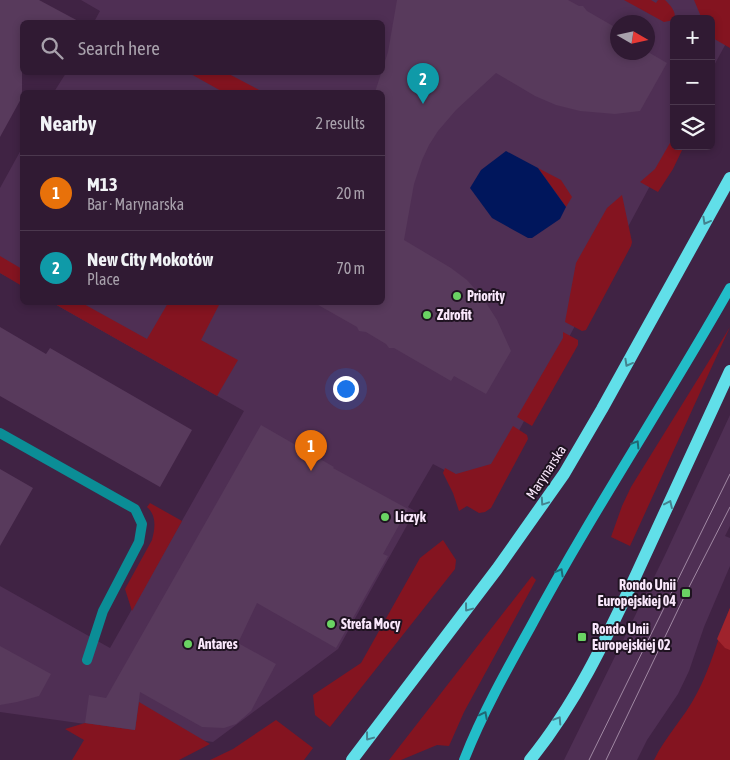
<!DOCTYPE html>
<meta charset="utf-8">
<style>
body{margin:0;font-family:"Asap Condensed",sans-serif;background:#38233b;color:#f1f3f6}
.controls{position:absolute;right:15px;top:15px;display:grid;overflow:hidden;border-radius:8px;box-shadow:0 2px 8px #0003}
.controls button{width:45px;height:45px;display:grid;place-items:center;padding:0;border:0;border-bottom:1px solid #4b384e;background:#301a33;color:#f1f3f6;font:25px sans-serif}
.compass{position:absolute;left:610px;top:15px;width:45px;height:45px;border-radius:50%;background:#301a33;box-shadow:0 2px 8px #0003;rotate:99deg}
.you{position:absolute;left:345px;top:388px;width:18px;height:18px;margin:-12px;border:4px solid #fff;border-radius:50%;background:#1a73e8;box-shadow:0 0 0 8px #1a73e833}
.badge{display:grid;place-items:center;width:32px;height:32px;border-radius:50%;background:#8bbbb9;color:#fff;font-size:16px;font-weight:700}
.pin{position:absolute;translate:-50% -41px;filter:drop-shadow(0 1px 2px #0008)}
.pin::after{content:'';position:absolute;top:26px;width:18px;height:15px;background:inherit;clip-path:polygon(0 0,100% 0,50% 100%)}
.list{margin:0;padding:0;list-style:none}
h2{display:flex;justify-content:space-between;align-items:center;height:65px;margin:0;padding:0 20px;font-size:21px}
h2 small{font-size:16px;font-weight:400;color:#a8a1ac}
.list li{display:grid;grid-template-columns:32px 1fr auto;gap:15px;align-items:center;box-sizing:border-box;height:75px;padding:0 20px;border-top:1px solid #4b384e}
.list b{display:block;font-size:19px;white-space:nowrap}
.list p{margin:0;font-size:16px;white-space:nowrap;color:#a8a1ac}
.list em{font-size:16px;font-style:normal;color:#a8a1ac}
.icon{flex:none;width:28px;height:28px;fill:none;stroke:currentColor;stroke-width:2;stroke-linecap:round;stroke-linejoin:round}
.map{position:relative;flex:none;width:730px;height:760px;overflow:hidden}
.search{position:absolute;background:#301a33;box-shadow:0 2px 8px #0003;left:20px;top:20px;width:365px;height:55px;display:flex;align-items:center;gap:12px;box-sizing:border-box;padding:0 18px;border-radius:8px;color:#a8a1ac;font-size:19px}
.panel{position:absolute;background:#301a33;box-shadow:0 2px 8px #0003;left:20px;top:90px;width:365px;height:215px;border-radius:8px}
.map>svg:first-child{display:block}
</style>
<div class="map">
<svg width="730" height="760" viewBox="0 0 730 760">
<rect width="100%" height="100%" fill="#402344"/>
<path fill="#4f2f54" fill-rule="evenodd" d="M81,0H730V36L711,71V19H674V141L486,492L433,464L408,507L415,511L338,649L213,742L0,712V586L110,648L244,411L53,303L382,302V92H54L66,73L382,72V22H94L100,11ZM618,22H648V52H618Z
M22,148V285L0,273V188Z
M730,415V526L725,536L730,538V566L704,627L689,671L678,694L647,740L637,760H564L665,555Z"/>
<path fill="#841420" d="M624,0H651L656,3L658,0H665C671,6 677,12 674,20L664,22Z
M694,0H730V48L711,37V19H702Z
M189,73H227L263,92H223Z
M674,136V146H684L673,169L658,192L640,182L655,169Z
M538,168L561,180L572,197L566,207Z
M622,195L632,242L631,246L586,330L582,331L565,322L576,263L607,208Z
M0,256L22,269V286L0,273Z
M53,303H82L147,339L168,303H220L201,340L238,360L217,396Z
M730,327L630,546L611,537L622,506L631,487Z
M563,332L578,340V345L532,426L517,417L563,338Z
M513,426L527,435L528,439L491,508L485,512L479,513L467,506L459,511L453,493L443,473L445,468L456,474L491,464Z
M150,503L182,521L132,611L125,589L152,540C155,528 157,516 147,507Z
M443,540L456,560L455,569L330,727L315,715L313,695L361,663L420,558Z
M532,576L536,580L464,712L449,746L437,745L401,760H389Z
M730,608V760H654C665,737 684,718 696,695C711,668 718,637 730,608Z
M139,702L210,744L179,760H72L84,740L65,729L85,723L135,730Z
M276,720L313,748L304,760H210L233,749Z"/>
<path fill="#9f232c" d="M730,608V650L725,648L717,639Z"/>
<path fill="#00165c" d="M506,151L538,168L566,207L560,219L532,238H528L492,218L470,188L481,170Z"/>
<path fill="#583a5c" d="M0,0H39L80,22H22V97L0,137Z
M397,0H568L579,6H583L587,11L613,26L611,31L618,35V52H648L667,63L640,111L615,114L580,111L556,105L535,96L496,73L456,110L438,131L429,145L422,160L414,184L404,240L451,268L467,280L483,298L497,320L511,351L486,394L454,376L451,381L394,348H389L386,344L366,332L359,331L357,327L313,302H382V92H375L388,52Z
M0,327L46,354L50,348L192,430L160,487L0,396Z
M261,425L334,467L333,468L408,509L383,554L388,556L336,648L257,603L238,643L276,664L251,711L236,724L224,728L202,727L140,692L135,730L85,723L89,695L106,698Z
M0,469L33,488L0,546Z
M0,646L51,674L39,696L17,702L0,705Z"/>
<g fill="none" stroke-linecap="round" stroke-linejoin="round">
<path stroke="#0b8d96" stroke-width="10" d="M0,433L135,509L142,524L139,542L103,611L87,660"/>
<path stroke="#22bdc8" stroke-width="10" d="M464,760C482,714 506,671 530,628C592,512 665,403 730,288"/>
<path stroke="#61dfe9" stroke-width="12" d="M352,760L497,569L564,474L602,409L730,178
M530,760C575,705 606,639 636,575C668,507 699,439 730,371"/>
<path stroke="#a088a3" stroke-width="1" d="M589,760L730,474
M606,760L686,593L730,507"/>
</g>
<defs><path id="oneway-chevron" d="M-2-3.5L2.5 0L-2 3.5" fill="none" stroke-width="1.6" stroke-linecap="round" stroke-linejoin="round" transform="scale(1.25)"/></defs>
<g stroke="#43838f">
<use href="#oneway-chevron" transform="translate(706 221) rotate(119)"/>
<use href="#oneway-chevron" transform="translate(628 363) rotate(119)"/>
<use href="#oneway-chevron" transform="translate(544 502) rotate(124)"/>
<use href="#oneway-chevron" transform="translate(669 504) rotate(-65)"/>
<use href="#oneway-chevron" transform="translate(468 608) rotate(127)"/>
<use href="#oneway-chevron" transform="translate(558 720) rotate(-57)"/>
<use href="#oneway-chevron" transform="translate(369 737) rotate(127)"/>
</g>
<g stroke="#206874">
<use href="#oneway-chevron" transform="translate(636 444) rotate(-58)"/>
<use href="#oneway-chevron" transform="translate(560 572) rotate(-61)"/>
<use href="#oneway-chevron" transform="translate(484 715) rotate(-63)"/>
</g>
<g fill="#6ad363" stroke="#1f1321" stroke-width="2">
<circle cx="457" cy="296" r="5"/>
<circle cx="427" cy="315" r="5"/>
<circle cx="385" cy="517" r="5"/>
<rect x="681" y="588" width="10" height="10" rx="2.5"/>
<circle cx="331" cy="624" r="5"/>
<rect x="577" y="632" width="10" height="10" rx="2.5"/>
<circle cx="188" cy="644" r="5"/>
</g>
<g text-anchor="middle" dominant-baseline="central" stroke-width="4" stroke-linejoin="round" paint-order="stroke">
<g font-size="14" font-weight="bold" fill="#f9e7fb" stroke="#1f1321" text-anchor="start">
<text x="467" y="296">Priority</text>
<text x="437" y="315">Zdrofit</text>
<text x="395" y="517">Liczyk</text>
<text x="676" y="585" text-anchor="end">Rondo Unii<tspan x="676" dy="16">Europejskiej 04</tspan></text>
<text x="341" y="624">Strefa Mocy</text>
<text x="592" y="629">Rondo Unii<tspan x="592" dy="16">Europejskiej 02</tspan></text>
<text x="198" y="644">Antares</text>
</g>
<g font-size="14" fill="#f9e7fb" stroke="#1f1321">
<text transform="translate(546 472) rotate(-57)">Marynarska</text>
</g>
</g>
</svg>
<div class="controls">
<button>+</button>
<button>−</button>
<button><svg class="icon" aria-label="layers" viewBox="0 0 24 24"><path d="M12 4l9 5-9 5-9-5zM3 14l9 5 9-5"/></svg></button>
</div>
<svg class="compass" viewBox="-18 -18 36 36"><path d="M0-13l5 13h-10z" fill="#e53935"/><path d="M0 13l5-13h-10z" fill="#a8a1ac"/></svg>
<div class="you"></div>
<div class="pin badge" style="left:311px;top:471px;background:#e8710a">1</div>
<div class="pin badge" style="left:423px;top:104px;background:#0f9aa8">2</div>
<div class="search"><svg class="icon" aria-label="search" viewBox="0 0 24 24"><circle cx="10" cy="10" r="6"/><path d="M15 15l6 6"/></svg>Search here</div>
<section class="panel">
<h2>Nearby<small>2 results</small></h2>
<ul class="list">
<li><span class="badge" style="background:#e8710a">1</span><div><b>M13</b><p>Bar · Marynarska</p></div><em>20 m</em></li>
<li><span class="badge" style="background:#0f9aa8">2</span><div><b>New City Mokotów</b><p>Place</p></div><em>70 m</em></li>
</ul>
</section>
</div>
